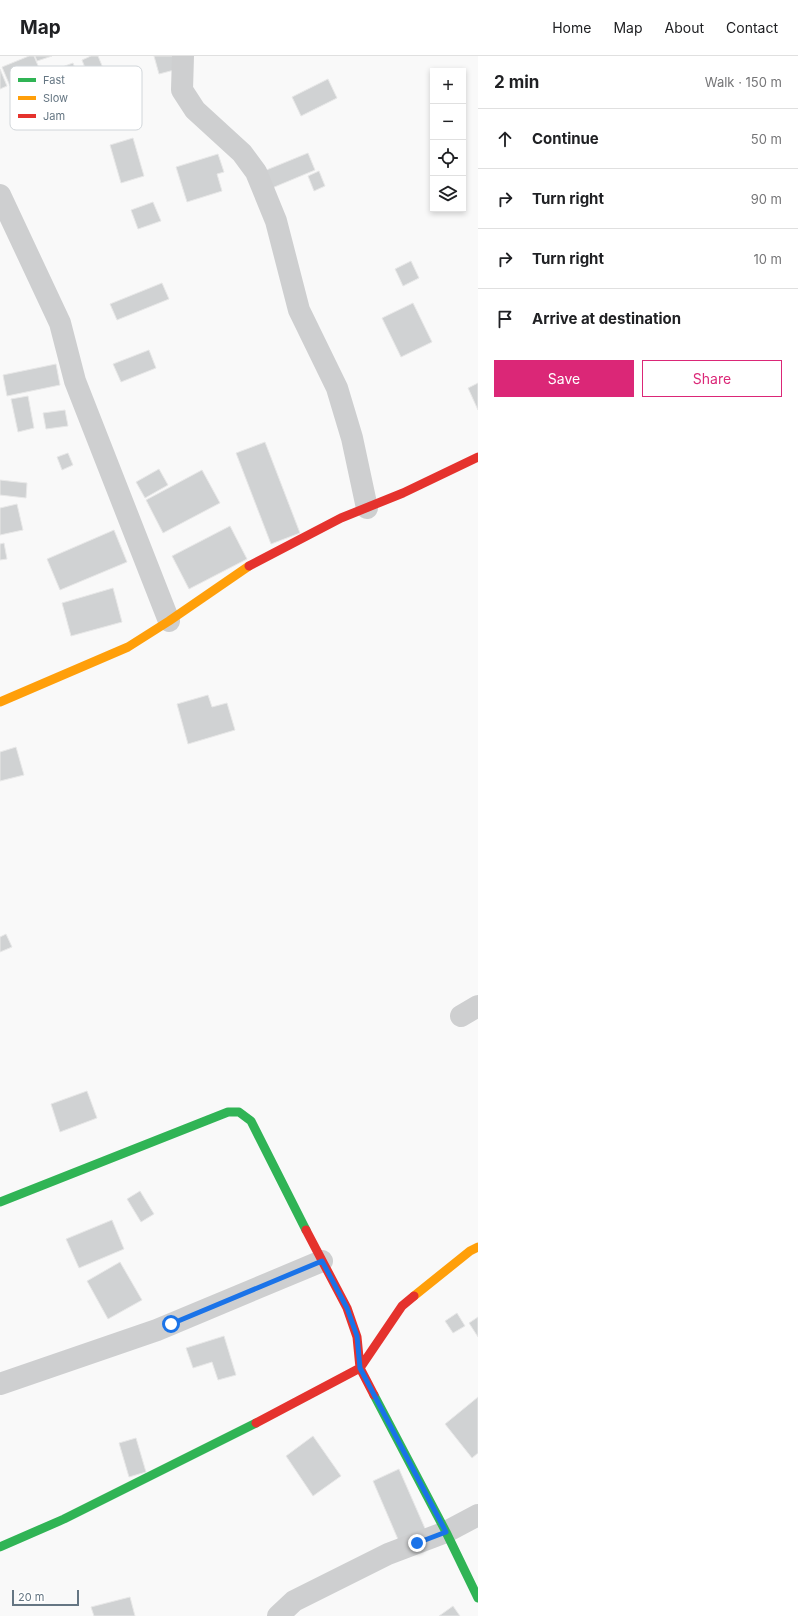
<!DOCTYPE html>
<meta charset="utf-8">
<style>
body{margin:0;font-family:Inter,sans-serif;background:#f6f6f6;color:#202124}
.controls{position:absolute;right:12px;top:12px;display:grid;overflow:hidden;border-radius:0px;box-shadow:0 2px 6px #0003}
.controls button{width:36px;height:36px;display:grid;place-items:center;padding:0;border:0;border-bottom:1px solid #e0e0e0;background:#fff;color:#202124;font:20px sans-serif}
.scale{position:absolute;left:12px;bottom:10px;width:67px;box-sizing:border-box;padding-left:4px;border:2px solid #657683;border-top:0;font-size:11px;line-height:14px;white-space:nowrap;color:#657683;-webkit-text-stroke:3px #fff;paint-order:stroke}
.stop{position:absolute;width:12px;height:12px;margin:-9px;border:3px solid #1a73e8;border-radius:50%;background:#fff}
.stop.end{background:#1a73e8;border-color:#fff;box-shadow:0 1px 4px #0008}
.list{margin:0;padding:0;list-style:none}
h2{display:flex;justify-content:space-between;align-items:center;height:52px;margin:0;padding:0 16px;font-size:17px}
h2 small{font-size:13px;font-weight:400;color:#757577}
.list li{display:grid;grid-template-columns:26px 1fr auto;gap:12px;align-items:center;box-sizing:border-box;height:60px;padding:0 16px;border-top:1px solid #e0e0e0}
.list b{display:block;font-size:15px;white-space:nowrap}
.list em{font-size:13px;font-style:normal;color:#757577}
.actions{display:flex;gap:8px;padding:12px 16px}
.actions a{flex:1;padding:9px 0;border:1px solid #db2777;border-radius:0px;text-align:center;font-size:14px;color:#db2777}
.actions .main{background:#db2777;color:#fff}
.icon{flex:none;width:22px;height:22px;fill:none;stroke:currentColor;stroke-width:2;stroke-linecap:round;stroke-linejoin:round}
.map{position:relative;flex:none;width:478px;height:1560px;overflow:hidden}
header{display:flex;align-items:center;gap:24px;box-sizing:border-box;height:56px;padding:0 20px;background:#fff;border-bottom:1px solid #e0e0e0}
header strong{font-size:19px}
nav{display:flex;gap:22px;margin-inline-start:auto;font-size:14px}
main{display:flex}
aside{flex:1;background:#fff}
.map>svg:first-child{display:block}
</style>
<header>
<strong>Map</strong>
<nav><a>Home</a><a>Map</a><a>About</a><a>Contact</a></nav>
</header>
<main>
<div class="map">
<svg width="478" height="1560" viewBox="0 0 478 1560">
<rect width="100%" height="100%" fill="#f9f9f9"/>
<path fill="#d0d2d3" stroke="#e8e8e8" d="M29,0H34L41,17L10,30L2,11Z
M35,0H52L37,5Z
M91,0H98L110,29L94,35L82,4Z
M154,0H174L178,13L159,18Z
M73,7L86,44L59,53L46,17Z
M0,13L7,30L0,33Z
M328,23L337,42L301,60L292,41Z
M133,82L144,120L121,127L110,89Z
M308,97L315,114L272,132L264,115Z
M218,98L224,116L217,118L222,135L187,146L176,111Z
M319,115L325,130L314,135L308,120Z
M153,146L161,165L138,173L131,154Z
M411,205L419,222L403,230L395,213Z
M162,227L169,243L117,264L110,248Z
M413,247L432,286L401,301L382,262Z
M149,294L156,312L121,326L113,308Z
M56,308L60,329L7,340L3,319Z
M478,327V354L468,332Z
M28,340L34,372L18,376L11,343Z
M65,354L68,370L46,373L43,357Z
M265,386L300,477L271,488L236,397Z
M68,397L73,409L62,414L57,401Z
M159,413L168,429L145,442L136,426Z
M202,414L220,447L163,477L146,444Z
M0,424L27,427L26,442L0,439Z
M17,448L23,474L0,479V452Z
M230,470L247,503L189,533L172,500Z
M114,474L127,506L60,534L47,503Z
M4,487L7,503L0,504V488Z
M113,532L122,566L71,580L62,547Z
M208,639L212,651L227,647L235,674L188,688L177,648Z
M16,691L24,719L0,725V696Z
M6,878L12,891L0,896V881Z
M87,1035L97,1062L60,1076L51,1048Z
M140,1135L154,1158L141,1166L127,1143Z
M112,1164L124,1193L79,1212L66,1183Z
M120,1206L142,1244L108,1263L87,1225Z
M457,1257L465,1270L453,1277L445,1265Z
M478,1261V1281L469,1267Z
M224,1280L236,1319L218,1324L212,1306L193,1312L186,1292Z
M478,1341V1397L472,1402L445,1368Z
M313,1380L341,1420L313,1440L286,1400Z
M136,1382L146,1416L129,1421L119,1387Z
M399,1413L427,1477L400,1488L373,1425Z
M130,1541L135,1560H94L91,1551Z
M453,1550L460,1560H439Z"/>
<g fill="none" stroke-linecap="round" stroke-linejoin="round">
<path stroke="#cecfd0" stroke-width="22" d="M183,0L182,34L195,54L242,97L256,116L276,165L299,254L337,332L352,382L367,452
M0,139L60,267L75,325L169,565
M461,960L478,950
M0,1328L157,1274L322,1205
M278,1560L294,1545L388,1498L446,1476L478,1459"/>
<path stroke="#30b455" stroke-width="9" d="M0,1146L228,1056H239L251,1065L306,1174
M374,1339L446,1476L478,1542
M0,1491L64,1463L256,1367"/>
<path stroke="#ff9f0a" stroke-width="9" d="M0,646L128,591L169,565L249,510
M414,1240L470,1195L478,1191"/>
<path stroke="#e5322d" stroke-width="9" d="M249,510L341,462L403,437L478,401
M306,1174L347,1252L357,1281L360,1312L374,1339
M256,1367L360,1312L402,1250L414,1240"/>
</g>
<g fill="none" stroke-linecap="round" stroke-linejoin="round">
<path stroke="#1a73e8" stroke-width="5" d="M171,1268L322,1205L347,1252L357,1280L360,1312L446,1476L417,1487"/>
</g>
<rect x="10" y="10" width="132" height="64" rx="6" fill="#fff" stroke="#d1d6da" stroke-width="1"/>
<rect x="18" y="22" width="18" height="4" fill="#30b455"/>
<rect x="18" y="40" width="18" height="4" fill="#ff9f0a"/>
<rect x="18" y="58" width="18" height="4" fill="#e5322d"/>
<g font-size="11" fill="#657683">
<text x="43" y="28">Fast</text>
<text x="43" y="46">Slow</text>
<text x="43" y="64">Jam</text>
</g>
</svg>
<div class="controls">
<button>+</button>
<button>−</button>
<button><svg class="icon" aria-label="locate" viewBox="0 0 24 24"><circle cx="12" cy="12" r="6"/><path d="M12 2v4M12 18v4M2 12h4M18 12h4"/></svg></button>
<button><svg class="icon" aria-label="layers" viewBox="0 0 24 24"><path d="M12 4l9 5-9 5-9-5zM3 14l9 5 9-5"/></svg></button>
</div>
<div class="scale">20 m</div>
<div class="stop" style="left:171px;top:1268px"></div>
<div class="stop end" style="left:417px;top:1487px"></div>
</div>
<aside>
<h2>2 min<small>Walk · 150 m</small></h2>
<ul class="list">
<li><svg class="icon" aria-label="ahead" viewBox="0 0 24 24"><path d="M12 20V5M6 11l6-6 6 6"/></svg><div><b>Continue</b></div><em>50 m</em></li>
<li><svg class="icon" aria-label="right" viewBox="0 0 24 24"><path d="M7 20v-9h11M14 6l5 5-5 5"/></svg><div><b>Turn right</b></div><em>90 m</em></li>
<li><svg class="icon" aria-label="right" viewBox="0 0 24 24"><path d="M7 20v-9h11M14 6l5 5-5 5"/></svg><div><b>Turn right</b></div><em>10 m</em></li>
<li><svg class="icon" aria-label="arrive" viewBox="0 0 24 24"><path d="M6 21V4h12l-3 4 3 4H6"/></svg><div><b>Arrive at destination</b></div></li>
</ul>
<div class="actions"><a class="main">Save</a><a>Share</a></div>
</aside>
</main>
